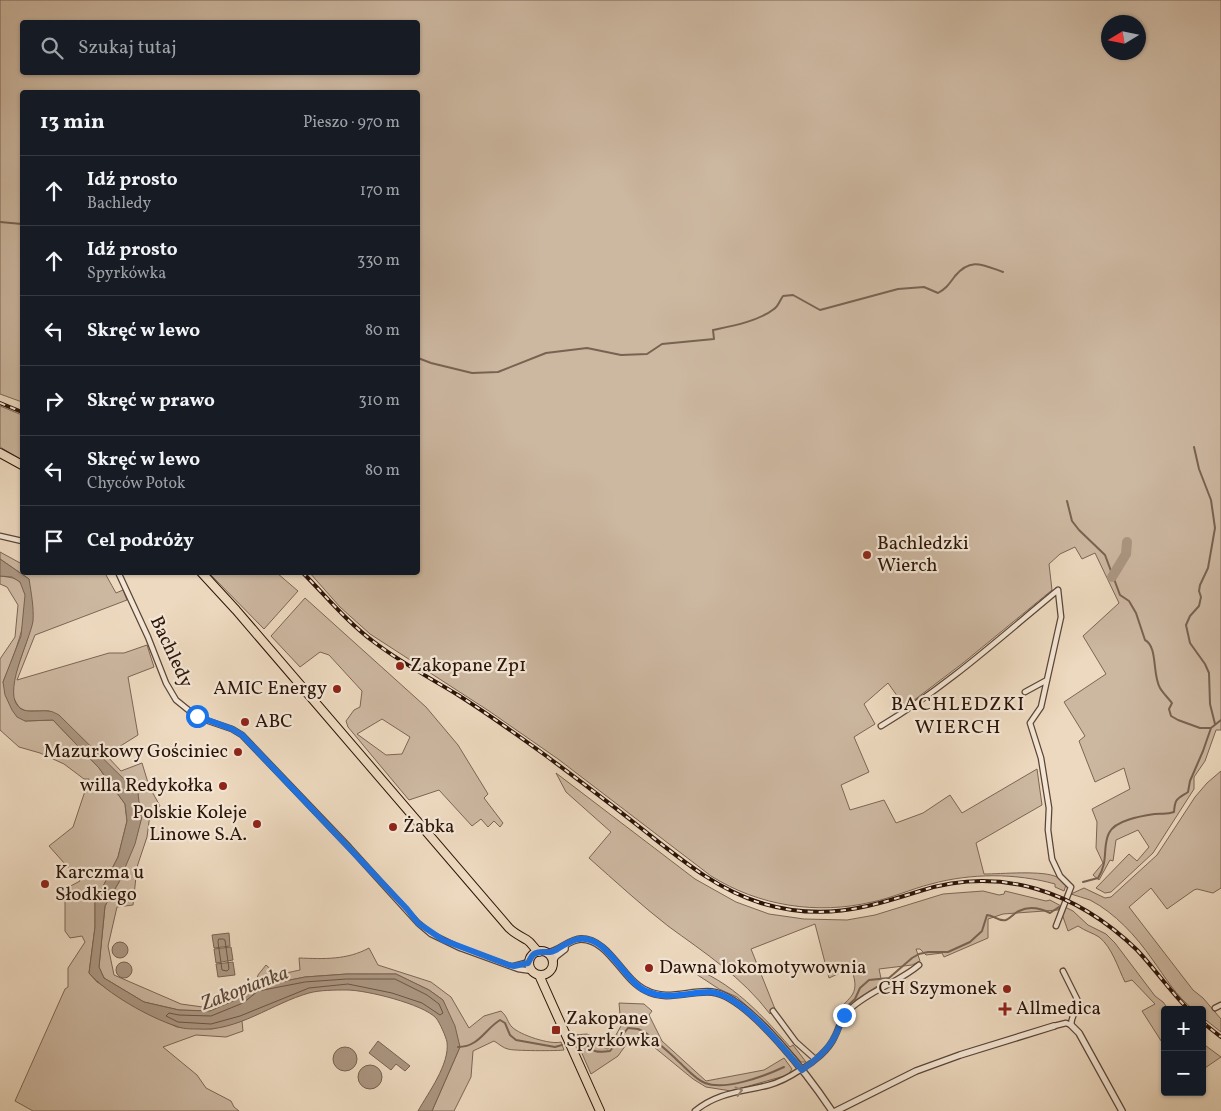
<!DOCTYPE html>
<html lang="pl">
<meta charset="utf-8">
<style>
body{margin:0;font-family:Vollkorn,serif;background:#242831;color:#f1f3f6}
.controls{position:absolute;right:15px;bottom:15px;display:grid;overflow:hidden;border-radius:5px;box-shadow:0 1px 4px #0004}
.controls button{width:45px;height:45px;display:grid;place-items:center;padding:0;border:0;border-bottom:1px solid #363941;background:#171b24;color:#f1f3f6;font:25px sans-serif}
.compass{position:absolute;left:1101px;top:15px;width:45px;height:45px;border-radius:50%;background:#171b24;box-shadow:0 1px 4px #0004;rotate:260deg}
.stop{position:absolute;width:15px;height:15px;margin:-11px;border:4px solid #1a73e8;border-radius:50%;background:#fff}
.stop.end{background:#1a73e8;border-color:#fff;box-shadow:0 1px 5px #0008}
.list{margin:0;padding:0;list-style:none}
h2{display:flex;justify-content:space-between;align-items:center;height:65px;margin:0;padding:0 20px;font-size:21px}
h2 small{font-size:16px;font-weight:400;color:#9ea1a6}
.list li{display:grid;grid-template-columns:32px 1fr auto;gap:15px;align-items:center;box-sizing:border-box;height:70px;padding:0 20px;border-top:1px solid #363941}
.list b{display:block;font-size:19px;white-space:nowrap}
.list p{margin:0;font-size:16px;white-space:nowrap;color:#9ea1a6}
.list em{font-size:16px;font-style:normal;color:#9ea1a6}
.icon{flex:none;width:28px;height:28px;fill:none;stroke:currentColor;stroke-width:2;stroke-linecap:round;stroke-linejoin:round}
.map{position:relative;flex:none;width:1221px;height:1111px;overflow:hidden}
.search{position:absolute;background:#171b24;box-shadow:0 1px 4px #0004;left:20px;top:20px;width:400px;height:55px;display:flex;align-items:center;gap:12px;box-sizing:border-box;padding:0 18px;border-radius:5px;color:#9ea1a6;font-size:19px}
.panel{position:absolute;background:#171b24;box-shadow:0 1px 4px #0004;left:20px;top:90px;width:400px;height:485px;border-radius:5px}
.map>svg:first-child{display:block}
</style>
<div class="map">
<svg width="1221" height="1111" viewBox="0 0 1221 1111">
<rect width="100%" height="100%" fill="#edd9bf"/>
<filter id="stains"><feTurbulence type="fractalNoise" baseFrequency=".004" numOctaves="4"/><feColorMatrix values="0 0 0 0 .2 0 0 0 0 .09 0 0 0 0 .02 0 0 0 .5 -.17"/></filter>
<radialGradient id="worn" r=".72"><stop offset=".6" stop-color="#630" stop-opacity="0"/><stop offset="1" stop-color="#630" stop-opacity=".3"/></radialGradient>
<path fill="#ccb7a0" stroke="#7c6554" fill-rule="evenodd" d="M0,0H1221V730H1216L1205,761L1194,777V789L1153,853L1111,892L1105,893L1096,888L1129,854L1137,861L1149,847L1138,830L1116,840L1113,861L1110,860L1099,880L1093,875L1103,863L1096,848L1097,822L1092,809L1130,789L1124,768L1095,782L1079,741L1085,736L1064,702L1106,674L1083,636L1119,603L1095,553L1082,559L1075,547L1060,554L1049,564L1052,590L963,663L905,707L888,683L864,704L875,724L854,737L869,772L841,785L850,810L884,800L896,823L923,813L950,795L962,813L1037,769L1042,805L976,843L984,874C1001,874 1043,870 1057,877C1061,878 1064,881 1066,885L1064,891L1055,887V884C1016,873 971,873 931,884C911,889 892,898 872,902C817,915 759,906 711,876L558,759L489,711L370,634L340,607L309,572H418V92H22V402L0,394ZM22,22H418V72H22ZM1108,22H1138V52H1108Z
M0,406L22,415V460L0,447Z
M0,552L22,564V572L108,573L106,575L116,593L123,590L127,600L35,635L17,680L109,653H124L147,645L154,667L128,677L138,735L106,755L121,771L142,763L149,786L160,806L150,814L147,837L137,867L133,905L117,907L108,946L114,975L181,1004L210,1008V1011L179,1010L144,1002L104,978L99,967L105,906L119,882L144,809L108,765L81,737L49,711H26L20,708L17,704L13,697L12,684L28,637L29,579L0,559Z
M209,573H277L298,591L264,629Z
M0,576C7,577 13,577 19,581C39,598 11,663 3,682L25,721L53,720L99,768L125,804L127,821L118,857L95,902V927L89,973L97,982L146,1013L177,1027L212,1029L242,1021L243,1031L226,1037L196,1035L163,1047L197,1075L206,1088L231,1101L234,1107L239,1111H33L15,1101L65,989L68,987V968L85,942L82,936L70,938L65,931V889L80,881L49,846L73,827L89,779H84L64,764L40,753L19,747L0,730V659L15,637L18,605L7,587L0,584Z
M305,598L426,707L458,745L488,794L484,798L503,823L500,827L494,821L488,827L481,819L472,826L439,790L409,800L348,727L346,721L354,710L360,707L362,691L329,655L320,652L300,667L271,636ZM382,719L410,737L402,754L386,755L357,734Z
M1221,771V888L1213,893L1197,889L1194,890L1167,909L1151,888L1129,907L1193,990L1203,998L1221,1019V1032L1202,1017V1010H1194C1176,996 1165,977 1152,959C1136,936 1115,913 1090,900C1084,898 1077,896 1071,894L1084,888L1105,898L1111,897L1157,855L1195,797L1207,783Z
M556,773L695,879L736,902L769,914L804,919L847,920L875,915L943,894L983,891L999,895L1004,894L1005,891L1046,901L1050,900L1061,906L1058,910L1003,914L988,919V938L944,957L942,953L926,955L920,949H916L920,961L912,965L879,969L882,983L857,999L840,1018H834C845,996 863,999 851,968L829,978L815,924L751,949L775,1009L770,1014C742,977 705,953 668,926C641,905 615,881 589,858L611,832L566,792Z
M1065,907L1073,911L1088,925L1106,934L1115,943L1155,996L1163,1002L1169,1010H1165V1047L1142,1011L1155,1004L1132,980L1125,982C1118,968 1112,947 1099,937C1093,933 1085,931 1078,926L1068,931L1062,914Z
M369,948L378,965L431,982L451,997L469,1028L484,1016L501,1011C508,1017 507,1022 512,1027C520,1035 550,1045 561,1042L564,1050C559,1051 512,1051 508,1049C503,1048 499,1044 494,1041L473,1051L471,1077L454,1111H432L460,1047L443,1000L429,990L396,974H347L305,977L255,987L258,975L266,965C278,977 285,973 300,970L299,958C324,959 347,960 369,948Z
M677,963C724,974 759,1011 790,1047L793,1045L806,1062H801L769,1026L737,997L719,989L690,970L679,966Z
M619,1003L644,1004L652,1011L649,1015L662,1041L706,1081L764,1070L784,1058L792,1069L788,1075L731,1091L706,1087L693,1079L643,1038L628,1042L618,1056L591,1074L574,1035L587,1034L594,1037L593,1043L608,1049L621,1026Z
M1202,1043L1221,1057L1202,1070Z"/>
<path fill="#ab9681" stroke="#786251" d="M0,559L29,579C31,592 34,607 33,621C30,641 0,695 21,709C29,713 40,710 48,711C52,711 55,713 59,715L138,793L139,802L144,809L135,844L119,882L105,906L99,967L104,978L144,1002L179,1010L210,1011L240,998L255,987L305,977L347,974H396L429,990L443,1000L455,1026L460,1047L432,1111H418C428,1093 450,1064 447,1042C446,1037 440,1023 436,1018C423,1004 366,990 347,990C335,990 320,990 309,993C273,1003 237,1032 198,1029C191,1029 182,1029 176,1026C150,1018 106,993 89,973L95,927V902L118,857L127,821L125,804L99,768L53,720L25,721L17,717L12,710L5,695L3,682L21,636L25,595L20,582L12,577L0,576Z
M229,933L230,946L214,948L212,935Z
M112 950a8 8 0 1 1 16 0a8 8 0 1 1-16 0Z
M231,947L233,960L216,963L214,949Z
M233,962L235,975L218,977L216,964Z
M116 970a8 8 0 1 1 16 0a8 8 0 1 1-16 0Z
M378,1041L410,1066L405,1071L396,1064L391,1070L369,1053Z
M333 1059a12 12 0 1 1 24 0a12 12 0 1 1-24 0Z
M358 1077a12 12 0 1 1 24 0a12 12 0 1 1-24 0Z"/>
<g fill="none" stroke-linecap="round" stroke-linejoin="round">
<path stroke="#6b5444" stroke-width="1" d="M219,939H223L225,940L229,969L227,971L222,970L218,942Z
M347,979H395L427,995L439,1004L443,1013L440,1015L422,1003L392,993L348,984L309,988L240,1016L211,1024L178,1022L166,1016L169,1013L179,1015L211,1016L243,1003L258,991L305,982Z"/>
<path stroke="#786251" stroke-width="2" d="M0,222L22,224
M418,358L431,363L472,373L498,372L546,353L587,348L621,355L647,354L662,344L714,339L713,330C732,326 759,321 774,309C778,307 780,300 783,296L793,295L820,310L898,289L924,287L938,293C947,288 949,284 955,276C971,257 983,265 1003,272
M1194,447L1199,469L1211,500L1215,528L1208,568L1200,585L1199,591L1201,597L1199,606L1190,616L1186,625L1190,643L1205,664L1209,673L1210,704L1215,724
M1067,501L1072,521L1079,530L1105,555L1120,595L1129,601L1136,613L1145,640C1158,647 1152,674 1160,688C1163,693 1168,698 1172,703L1169,709L1171,716L1178,720L1200,728H1211
M1083,882L1098,878C1109,861 1102,847 1109,833C1115,820 1142,816 1155,814C1162,813 1166,815 1174,812C1175,798 1177,799 1188,792L1190,781L1203,751L1211,728L1221,720
M843,1010L855,999L860,988L869,980L889,978L912,958L919,954L928,952H948L970,942L982,931L987,915C994,915 998,922 1006,920C1011,918 1014,913 1019,911C1029,906 1040,908 1050,913L1059,907
M838,1017L842,1012
M578,1041C593,1043 585,1055 610,1051L628,1028L638,1029L646,1033C657,1042 668,1051 678,1061C686,1068 695,1079 705,1083C725,1091 765,1076 784,1067
M458,1047C479,1047 485,1029 500,1020L505,1023L510,1035L516,1040L555,1047L562,1045"/>
<path stroke="#ab9681" stroke-width="10" d="M1112,577L1126,554L1127,542"/>
<defs>
<path id="minor" d="M0,536L22,541
M118,572L148,637L166,683L176,700L197,717L232,729L242,735L349,847L418,923L431,934L460,948L518,969L532,971
M1025,692L1047,680
M881,726C945,688 1001,637 1058,590
M1056,926L1071,887L1060,876L1052,859L1048,830L1049,808L1041,758L1030,723L1041,707L1061,617L1058,590
M514,966L529,962
M1215,1008L1221,1005
M773,1011L796,1042L815,1059
M1054,1026L1066,1023L1071,1025C1072,1016 1074,1012 1081,1007L1063,971
M695,1111C718,1092 742,1092 769,1085C780,1082 791,1076 800,1070C813,1063 829,1050 835,1036C840,1026 840,1019 849,1010C870,990 898,983 919,965"/>
<path id="tertiary" d="M547,953C559,952 569,939 581,939C609,939 622,979 645,990C667,1002 689,990 712,992C749,996 812,1081 832,1111
M553,961L556,956L565,949V946
M1071,1025L1079,1033L1122,1111
M836,1111L916,1071L960,1055L1054,1026"/>
<path id="primary" d="M0,453L22,465
M201,572L236,610L509,928C514,933 520,936 527,940C532,943 534,949 539,952
M529 963a12 12 0 1 1 24 0a12 12 0 1 1-24 0Z
M539,975L600,1111"/>
</defs>
<use href="#minor" stroke="#5c4436" stroke-width="7"/>
<use href="#tertiary" stroke="#5c4436" stroke-width="8"/>
<use href="#primary" stroke="#2b1308" stroke-width="10"/>
<use href="#minor" stroke="#f3e6d5" stroke-width="4.5"/>
<use href="#tertiary" stroke="#f3e6d5" stroke-width="5.5"/>
<use href="#primary" stroke="#edd9bf" stroke-width="8"/>
<defs>
<path id="rail" d="M0,403L22,412
M302,572C326,596 347,622 374,642C400,662 430,678 458,695C488,714 516,734 545,755C576,778 607,801 637,825C676,855 713,888 761,903C821,921 863,909 920,891C1002,865 1077,892 1137,950C1155,969 1170,991 1189,1010
M1202,1022L1221,1037"/>
</defs>
<use href="#rail" stroke="#2b1308" stroke-width="4"/>
<use href="#rail" stroke="#f3e6d5" stroke-width="2" stroke-dasharray="5.5" stroke-linecap="butt"/>
</g>
<defs><path id="oneway-chevron" d="M-2-3.5L2.5 0L-2 3.5" fill="none" stroke-width="1.6" stroke-linecap="round" stroke-linejoin="round" transform="scale(1.25)"/></defs>
<use stroke="#998779" href="#oneway-chevron" transform="translate(739 1091) rotate(-15)"/>
<g fill="none" stroke-linecap="round" stroke-linejoin="round">
<path stroke="#1a73e8" stroke-width="6" d="M197,716L232,729L242,735L407,909L418,923L443,940L509,965L514,966L528,963C530,960 531,956 534,954C541,949 548,955 556,950C560,947 574,939 579,939C606,934 624,981 646,991C668,1001 688,992 710,992C740,993 783,1048 802,1070C814,1061 827,1051 834,1038C838,1031 841,1022 844,1015"/>
</g>
<g fill="#8f2418" stroke="#f3e6d5" stroke-width="2">
<circle cx="867" cy="555" r="5"/>
<circle cx="400" cy="666" r="5"/>
<circle cx="337" cy="689" r="5"/>
<circle cx="245" cy="722" r="5"/>
<circle cx="238" cy="752" r="5"/>
<circle cx="223" cy="786" r="5"/>
<circle cx="257" cy="824" r="5"/>
<circle cx="393" cy="827" r="5"/>
<circle cx="45" cy="884" r="5"/>
<circle cx="649" cy="968" r="5"/>
<circle cx="1007" cy="989" r="5"/>
<path d="M1002.5 1001.5h5v5h5v5h-5v5h-5v-5h-5v-5h5z"/>
<rect x="551" y="1025" width="10" height="10" rx="2.5"/>
</g>
<g text-anchor="middle" dominant-baseline="central" stroke-width="4.5" stroke-linejoin="round" paint-order="stroke">
<g font-size="19" fill="#2b1308" stroke="#f3e6d5" text-anchor="start">
<text x="877" y="544">Bachledzki<tspan x="877" dy="22">Wierch</tspan></text>
<text x="410" y="666">Zakopane Zp1</text>
<text x="327" y="689" text-anchor="end">AMIC Energy</text>
<text x="255" y="722">ABC</text>
<text x="228" y="752" text-anchor="end">Mazurkowy Gościniec</text>
<text x="213" y="786" text-anchor="end">willa Redykołka</text>
<text x="247" y="813" text-anchor="end">Polskie Koleje<tspan x="247" dy="22">Linowe S.A.</tspan></text>
<text x="403" y="827">Żabka</text>
<text x="55" y="873">Karczma u<tspan x="55" dy="22">Słodkiego</tspan></text>
<text x="659" y="968">Dawna lokomotywownia</text>
<text x="997" y="989" text-anchor="end">CH Szymonek</text>
<text x="1016" y="1009">Allmedica</text>
<text x="566" y="1019">Zakopane<tspan x="566" dy="22">Spyrkówka</tspan></text>
</g>
<g font-size="19" fill="#2b1308" stroke="#f3e6d5">
<text transform="translate(171 652) rotate(65)">Bachledy</text>
</g>
<g font-size="20" letter-spacing="1" fill="#2b1308" stroke="#f3e6d5">
<text x="958" y="705">BACHLEDZKI<tspan x="958" dy="23">WIERCH</tspan></text>
</g>
<g font-size="20" font-style="italic" fill="#5e4738" stroke="#f3e6d5">
<text transform="translate(245 989) rotate(-21)">Zakopianka</text>
</g>
</g>
<rect width="100%" height="100%" filter="url(#stains)"/>
<rect width="100%" height="100%" fill="url(#worn)"/>
</svg>
<div class="controls">
<button>+</button>
<button>−</button>
</div>
<svg class="compass" viewBox="-18 -18 36 36"><path d="M0-13l5 13h-10z" fill="#e53935"/><path d="M0 13l5-13h-10z" fill="#9ea1a6"/></svg>
<div class="stop" style="left:197px;top:716px"></div>
<div class="stop end" style="left:844px;top:1015px"></div>
<div class="search"><svg class="icon" aria-label="search" viewBox="0 0 24 24"><circle cx="10" cy="10" r="6"/><path d="M15 15l6 6"/></svg>Szukaj tutaj</div>
<section class="panel">
<h2>13 min<small>Pieszo · 970 m</small></h2>
<ul class="list">
<li><svg class="icon" aria-label="ahead" viewBox="0 0 24 24"><path d="M12 20V5M6 11l6-6 6 6"/></svg><div><b>Idź prosto</b><p>Bachledy</p></div><em>170 m</em></li>
<li><svg class="icon" aria-label="ahead" viewBox="0 0 24 24"><path d="M12 20V5M6 11l6-6 6 6"/></svg><div><b>Idź prosto</b><p>Spyrkówka</p></div><em>330 m</em></li>
<li><svg class="icon" aria-label="left" viewBox="0 0 24 24"><path d="M17 20v-9H6M10 6l-5 5 5 5"/></svg><div><b>Skręć w lewo</b></div><em>80 m</em></li>
<li><svg class="icon" aria-label="right" viewBox="0 0 24 24"><path d="M7 20v-9h11M14 6l5 5-5 5"/></svg><div><b>Skręć w prawo</b></div><em>310 m</em></li>
<li><svg class="icon" aria-label="left" viewBox="0 0 24 24"><path d="M17 20v-9H6M10 6l-5 5 5 5"/></svg><div><b>Skręć w lewo</b><p>Chyców Potok</p></div><em>80 m</em></li>
<li><svg class="icon" aria-label="arrive" viewBox="0 0 24 24"><path d="M6 21V4h12l-3 4 3 4H6"/></svg><div><b>Cel podróży</b></div></li>
</ul>
</section>
</div>
